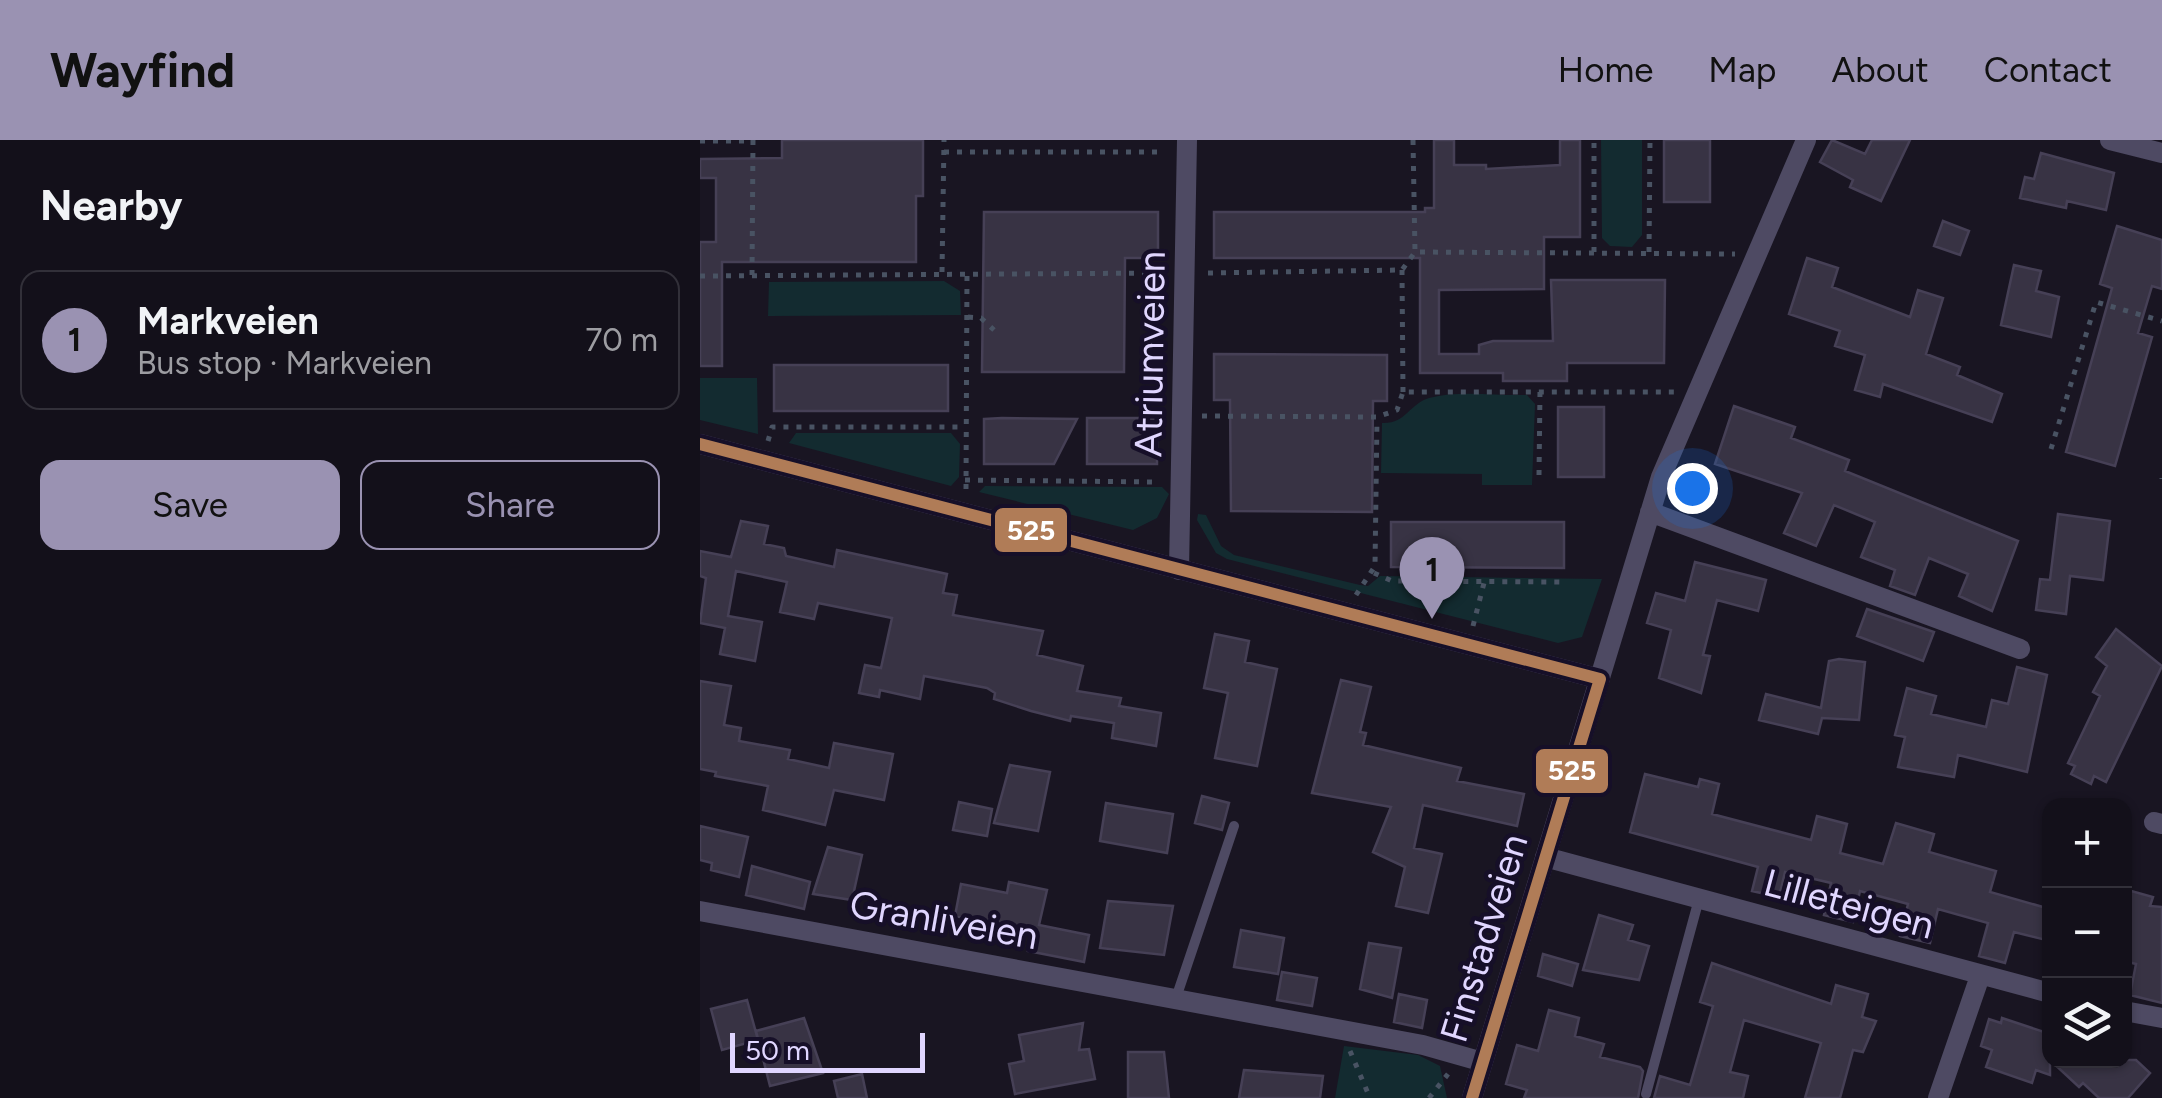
<!DOCTYPE html>
<meta charset="utf-8">
<style>
body{margin:0;font-family:Figtree,sans-serif;background:#1c1923;color:#f1f3f6}
.controls{position:absolute;right:30px;bottom:30px;display:grid;overflow:hidden;border-radius:20px;box-shadow:0 2px 8px #0004}
.controls button{width:90px;height:90px;display:grid;place-items:center;padding:0;border:0;border-bottom:2px solid #323039;background:#13101a;color:#f1f3f6;font:50px sans-serif}
.scale{position:absolute;left:30px;bottom:25px;width:195px;box-sizing:border-box;padding-left:10px;border:5px solid #e0d6ff;border-top:0;font-size:28px;line-height:35px;white-space:nowrap;color:#e0d6ff;-webkit-text-stroke:8px #160f28;paint-order:stroke}
.you{position:absolute;left:992px;top:348px;width:35px;height:35px;margin:-25px;border:8px solid #fff;border-radius:50%;background:#1a73e8;box-shadow:0 0 0 15px #1a73e833}
.badge{display:grid;place-items:center;width:65px;height:65px;border-radius:50%;background:#9a92b2;color:#111;font-size:32px;font-weight:700}
.pin{position:absolute;translate:-50% -82px;filter:drop-shadow(0 2px 5px #0008)}
.pin::after{content:'';position:absolute;top:52px;width:35px;height:30px;background:inherit;clip-path:polygon(0 0,100% 0,50% 100%)}
.list{margin:0;padding:0;list-style:none}
h2{display:flex;justify-content:space-between;align-items:center;height:130px;margin:0;padding:0 40px;font-size:42px}
h2 small{font-size:32px;font-weight:400;color:#9d9da2}
.list li{display:grid;grid-template-columns:65px 1fr auto;gap:30px;align-items:center;box-sizing:border-box;height:140px;margin:0 20px 20px;padding:0 20px;border:2px solid #323039;border-radius:20px}
.list b{display:block;font-size:38px;white-space:nowrap}
.list p{margin:0;font-size:32px;white-space:nowrap;color:#9d9da2}
.list em{font-size:32px;font-style:normal;color:#9d9da2}
.actions{display:flex;gap:20px;padding:30px 40px}
.actions a{flex:1;padding:22px 0;border:2px solid #9a92b2;border-radius:20px;text-align:center;font-size:35px;color:#9a92b2}
.actions .main{background:#9a92b2;color:#111}
.icon{flex:none;width:55px;height:55px;fill:none;stroke:currentColor;stroke-width:2;stroke-linecap:round;stroke-linejoin:round}
.map{position:relative;flex:none;width:1462px;height:958px;overflow:hidden}
header{display:flex;align-items:center;gap:60px;box-sizing:border-box;height:140px;padding:0 50px;background:#9a92b2;color:#111}
header strong{font-size:48px}
nav{display:flex;gap:55px;margin-inline-start:auto;font-size:35px}
main{display:flex}
aside{flex:1;background:#13101a}
.map>svg:first-child{display:block}
</style>
<header>
<strong>Wayfind</strong>
<nav><a>Home</a><a>Map</a><a>About</a><a>Contact</a></nav>
</header>
<main>
<aside>
<h2>Nearby<small></small></h2>
<ul class="list">
<li><span class="badge">1</span><div><b>Markveien</b><p>Bus stop · Markveien</p></div><em>70 m</em></li>
</ul>
<div class="actions"><a class="main">Save</a><a>Share</a></div>
</aside>
<div class="map">
<svg width="1462" height="958" viewBox="0 0 1462 958">
<rect width="100%" height="100%" fill="#191522"/>
<path fill="#132b30" d="M901,0H942V95L932,107L910,106L902,98Z
M244,141L260,151L261,175L68,176L69,142Z
M0,238H57L58,294L0,280Z
M827,255L835,264L832,345H782V334L681,333L682,283C706,284 709,264 729,258C759,250 796,256 827,255Z
M96,293H251L260,304L259,337L251,346L89,303Z
M285,346L462,347L469,354L457,378L433,390L279,352Z
M498,374L506,375L521,406L534,415L660,445L668,446L680,436L902,439L882,497L858,503L527,419L516,413L497,380Z
M644,906L718,915L740,926L747,958H635Z"/>
<path fill="#383344" stroke="#464056" stroke-width="2.5" d="M82,0H223V56H216V122H22V226H0V102H16V38H0V19L82,18Z
M734,0H754V25H786V29L860,25V0H880V97H844V149L739,150V214H779V205L793,201H853L851,140H965L964,223H867V241H803V233H720V118H514V72H725V68H734Z
M964,0H1010V62H964Z
M1132,0L1165,14L1172,0H1210L1181,61L1150,47L1153,40L1120,22Z
M1341,13L1414,33L1406,70L1367,61L1366,68L1320,58L1325,37L1334,39Z
M284,72H458V118H425L424,232H282Z
M1243,81L1269,91L1260,115L1234,106Z
M1417,86L1462,100V149L1452,146L1438,193L1452,197L1415,326L1366,312L1412,148L1400,144Z
M1107,118L1138,128L1132,147L1210,177L1218,150L1243,158L1226,214L1260,227L1257,235L1302,254L1292,282L1183,244L1180,257L1155,250L1165,215L1135,206L1140,191L1089,174Z
M1314,125L1341,131L1336,151L1359,157L1351,197L1301,185Z
M514,214L687,215V261H673L672,372L531,371L530,260H514Z
M74,225H248V271H74Z
M1034,266L1095,287L1091,298L1149,320L1145,331L1318,401L1292,471L1259,456L1268,434L1229,418L1215,455L1190,446L1195,430L1161,417L1175,382L1134,365L1116,406L1084,393L1102,353L1015,324Z
M858,267H904V337H858Z
M387,278H457V324H387Z
M284,279L302,278L377,279L354,324H284Z
M1358,374L1410,381L1403,440L1370,436L1366,474L1336,470L1340,439L1350,440Z
M41,381L68,386L64,404L84,408L86,416L134,427L137,410L247,434L243,453L257,455L253,475L343,491L337,515L383,526L377,551L421,558L419,566L461,573L456,606L412,598L414,583L371,576L370,581L331,571L294,559L295,553L287,548L224,536L220,559L180,550L179,557L159,553L165,525L181,528L192,478L118,463L114,479L80,472L87,442L36,431L28,476L62,482L55,521L20,514L25,488L0,483L6,438L0,436V411L31,417Z
M691,382H864V428L691,427Z
M995,422L1066,440L1058,471L1017,460L1003,515L1010,516L1001,553L959,538L971,490L947,483L956,453L985,461Z
M1167,469L1234,492L1223,521L1157,496Z
M1416,489L1462,526L1406,642L1394,636L1391,644L1371,634L1375,626L1368,623L1400,556L1393,552L1407,526L1396,517Z
M515,494L549,501L545,522L577,529L557,626L515,618L528,553L504,548Z
M1139,519L1165,522L1159,580L1122,578L1118,594L1059,580L1066,554L1121,568L1129,521Z
M1317,527L1347,535L1327,632L1258,615L1254,637L1198,627L1205,597L1195,595L1207,548L1236,556L1231,574L1286,587L1292,560L1308,564Z
M641,540L671,547L660,592L666,593L663,605L761,628L757,641L824,654L817,686L723,665L714,708L742,714L728,773L696,766L705,727L673,712L691,667L612,653Z
M0,541L31,546L24,585L41,588L39,601L90,610L88,619L129,628L134,603L193,614L184,660L134,650L125,685L63,670L68,646L15,636L16,632L0,629Z
M310,625L350,632L338,691L294,683Z
M945,634L998,647L1000,639L1019,644L1012,674L1111,700L1117,676L1147,684L1140,713L1183,724L1196,683L1234,694L1229,712L1296,731L1290,752L1350,769V801L1314,792L1305,823L1279,816L1288,783L1238,769L1230,803L1200,796L1208,764L1160,751L1153,782L1124,775L1131,743L1085,732L1079,757L1052,751L1058,727L930,692Z
M502,656L529,663L522,690L495,683Z
M259,662L292,669L287,696L253,690Z
M406,663L473,674L467,713L400,701Z
M0,686L48,697L39,737L11,730L12,723L0,720Z
M128,707L162,715L152,760L113,754Z
M52,726L110,742L104,769L46,755Z
M309,742L347,750L339,785L389,795L384,822L328,811L332,792L255,776L261,744L307,753Z
M1424,749L1453,757L1450,766L1462,767V863L1430,855L1436,824L1424,821Z
M408,761L473,766L464,815L400,808Z
M899,775L933,785L928,800L949,806L939,840L883,830Z
M541,790L584,798L578,834L534,827Z
M669,803L701,808L692,858L660,849Z
M843,814L878,824L872,846L838,836Z
M1012,823L1131,864L1136,845L1168,854L1162,877L1176,881L1163,912L1153,910L1140,958H1105L1121,903L1044,880L1030,932L1048,936L1043,958H954L960,936L990,945L1013,866L1000,862Z
M582,832L617,838L612,866L577,860Z
M699,854L727,860L722,888L694,882Z
M47,860L58,900L22,910L11,869Z
M849,870L879,878L875,896L904,904L900,917L940,927L943,931L938,958H824L827,950L806,944L817,905L838,911Z
M104,878L123,933L70,946L56,891Z
M1302,878L1350,894V935L1336,930L1332,943L1286,927L1292,910L1281,906L1289,879L1301,883Z
M383,883L379,910L389,909L395,939L315,954L309,924L324,921L319,895Z
M428,912H464L469,958H428Z
M1350,920H1436L1450,933L1428,958H1399L1383,943L1379,947Z
M544,930L623,936L620,958H539Z
M162,934L167,958H138L134,941Z"/>
<g fill="none" stroke-linecap="round" stroke-linejoin="round">
<path stroke="#495363" stroke-width="5" stroke-dasharray="5 8" stroke-linecap="butt" d="M713,0L715,112L1035,114
M0,1H53
M244,12H464
M894,112V0
M949,112L950,0
M702,130L703,252
M242,132L244,0
M508,133L702,130L715,112
M52,135L53,0
M0,136L462,133
M268,177L281,178L294,190
M502,276L677,277L697,270L703,252H976
M68,301L72,287H265
M1351,309L1396,162L1462,181
M839,335L840,251
M1462,339V338
M265,340L457,342
M266,349L267,132
M674,433L692,441L862,442
M656,455L675,426L677,279
M773,486L784,443
M650,911L670,958
M729,958L748,934"/>
<path stroke="#4e4a63" stroke-width="10" d="M476,858L534,686
M946,954L999,759"/>
<path stroke="#4e4a63" stroke-width="20" d="M1410,0L1462,13
M0,304L900,539
M950,372L1320,509
M479,430L487,0
M1454,682L1462,684
M845,717L1350,853
M0,771L723,905L783,922
M1424,871L1462,878
M772,958L961,337L1106,0
M1238,958L1280,836"/>
<defs>
<path id="bus-1" d="M0,304L900,539L772,958"/>
</defs>
<use href="#bus-1" stroke="#160f28" stroke-width="20"/>
<use href="#bus-1" stroke="#b07c57" stroke-width="12"/>
</g>
<g text-anchor="middle" dominant-baseline="central" stroke-width="9" stroke-linejoin="round" paint-order="stroke">
<g font-size="38" fill="#e0d6ff" stroke="#160f28">
<text transform="translate(450 214) rotate(-89)">Atriumveien</text>
<text transform="translate(1149 764) rotate(15)">Lilleteigen</text>
<text transform="translate(244 780) rotate(10)">Granliveien</text>
<text transform="translate(784 798) rotate(-73)">Finstadveien</text>
</g>
</g>
<g stroke="#160f28" stroke-width="4">
<rect x="293" y="366" width="76" height="48" rx="10" fill="#b07c57"/>
<rect x="834" y="607" width="76" height="48" rx="10" fill="#b07c57"/>
</g>
<g font-size="28" text-anchor="middle" font-weight="bold" fill="#fff">
<text x="331" y="400">525</text>
<text x="872" y="640">525</text>
</g>
</svg>
<div class="controls">
<button>+</button>
<button>−</button>
<button><svg class="icon" aria-label="layers" viewBox="0 0 24 24"><path d="M12 4l9 5-9 5-9-5zM3 14l9 5 9-5"/></svg></button>
</div>
<div class="scale">50 m</div>
<div class="you"></div>
<div class="pin badge" style="left:732px;top:479px">1</div>
</div>
</main>
